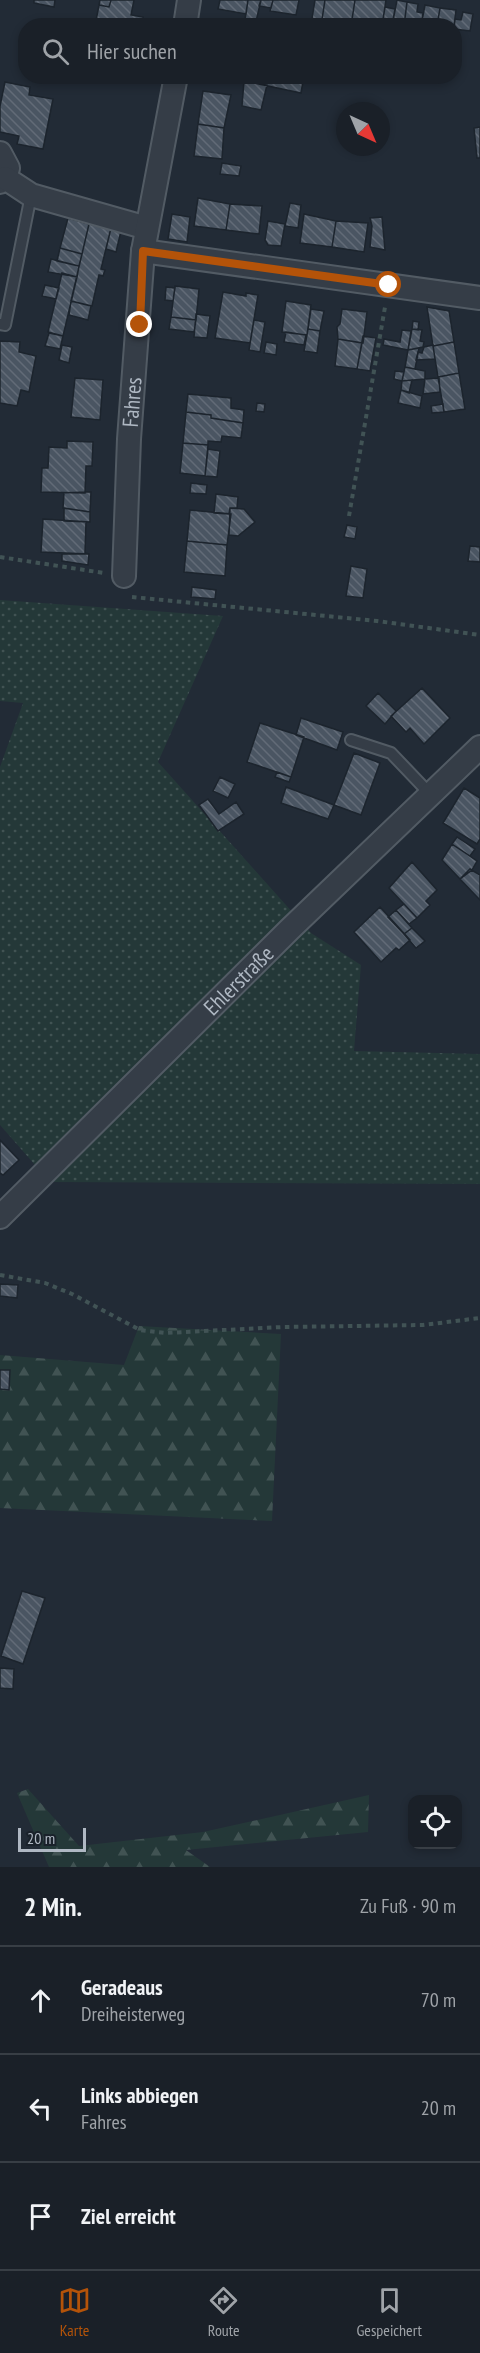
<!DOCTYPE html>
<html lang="de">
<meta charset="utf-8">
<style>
body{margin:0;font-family:"PT Sans Narrow",sans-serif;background:#232830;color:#f1f3f6}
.controls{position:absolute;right:18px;bottom:18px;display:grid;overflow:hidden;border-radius:12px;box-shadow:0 3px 9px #0003}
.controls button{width:54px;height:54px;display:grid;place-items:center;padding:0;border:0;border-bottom:2px solid #383e45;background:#1a2028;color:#f1f3f6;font:30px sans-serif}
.compass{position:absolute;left:336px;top:102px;width:54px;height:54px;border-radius:50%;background:#1a2028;box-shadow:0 3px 9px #0003;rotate:136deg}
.scale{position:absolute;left:18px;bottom:15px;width:68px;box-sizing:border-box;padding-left:6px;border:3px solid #afb8c3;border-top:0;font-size:16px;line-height:21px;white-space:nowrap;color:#afb8c3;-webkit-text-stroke:4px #1a222b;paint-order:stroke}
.stop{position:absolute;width:18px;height:18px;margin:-14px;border:4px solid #b45309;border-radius:50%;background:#fff}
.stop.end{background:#b45309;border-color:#fff;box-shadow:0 2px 6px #0008}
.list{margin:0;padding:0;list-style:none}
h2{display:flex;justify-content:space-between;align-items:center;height:78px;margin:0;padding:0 24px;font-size:26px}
h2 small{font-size:20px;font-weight:400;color:#9fa3a8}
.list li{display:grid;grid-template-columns:39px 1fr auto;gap:18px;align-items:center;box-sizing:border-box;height:108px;padding:0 24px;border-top:2px solid #383e45}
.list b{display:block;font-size:22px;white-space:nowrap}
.list p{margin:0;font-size:20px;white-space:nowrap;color:#9fa3a8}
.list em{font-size:20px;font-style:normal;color:#9fa3a8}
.icon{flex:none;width:33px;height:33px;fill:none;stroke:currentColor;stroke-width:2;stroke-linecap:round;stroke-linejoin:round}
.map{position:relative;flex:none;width:480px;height:1867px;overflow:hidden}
.search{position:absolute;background:#1a2028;box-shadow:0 3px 9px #0003;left:18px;right:18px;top:18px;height:66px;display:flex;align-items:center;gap:15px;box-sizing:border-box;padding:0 21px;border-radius:24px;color:#9fa3a8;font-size:22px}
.sheet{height:402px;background:#1a2028}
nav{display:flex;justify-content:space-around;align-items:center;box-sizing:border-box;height:84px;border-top:2px solid #383e45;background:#1a2028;font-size:16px;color:#9fa3a8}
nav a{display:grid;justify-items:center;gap:3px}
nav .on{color:#b45309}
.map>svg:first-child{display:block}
</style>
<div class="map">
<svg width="480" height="1867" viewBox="0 0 480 1867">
<defs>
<pattern id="grass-dots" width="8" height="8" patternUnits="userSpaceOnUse" patternTransform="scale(1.5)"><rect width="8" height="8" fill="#243838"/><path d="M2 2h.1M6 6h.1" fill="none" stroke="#415353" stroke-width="1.8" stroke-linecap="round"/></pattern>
<pattern id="forest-firs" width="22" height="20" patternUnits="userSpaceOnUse" patternTransform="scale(1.5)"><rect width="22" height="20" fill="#243838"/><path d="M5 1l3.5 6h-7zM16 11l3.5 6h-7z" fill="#415353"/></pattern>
<pattern id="building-back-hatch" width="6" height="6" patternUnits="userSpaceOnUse" patternTransform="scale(1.5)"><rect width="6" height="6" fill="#4a5562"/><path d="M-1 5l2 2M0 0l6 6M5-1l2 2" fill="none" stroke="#626b77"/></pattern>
</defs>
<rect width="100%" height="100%" fill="#222b36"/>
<path fill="url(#grass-dots)" d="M0,600L223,616L158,762L311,933L361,965L354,1051L480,1054V1184L50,1182L0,1125V767L23,703L0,701Z"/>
<path fill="url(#forest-firs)" d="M139,1326L281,1334L272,1521L0,1508V1355L124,1365Z
M28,1789L79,1846L203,1832L369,1795L368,1832L186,1850L210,1867H49L17,1793Z"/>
<path fill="url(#building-back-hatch)" stroke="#1c242d" stroke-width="1.5" d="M34,0H55L54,7L34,3Z
M100,0H111L109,7L99,5Z
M111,0H134L131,15L143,17L142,26H95L99,5L109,7Z
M220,0H248L246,14L218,9Z
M248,0H261L255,26H244Z
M261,0H273L271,8L259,6Z
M273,0H299L296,15L270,11Z
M315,0H325L321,26L311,25Z
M325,0H355L351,26H321Z
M355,0H386L382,26H351Z
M397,0L407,2L404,26H392Z
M407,2L418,4L417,12L423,13L421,26H404Z
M425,5L440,8L437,26H421Z
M385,7L395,9L392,26H382Z
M440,8L456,10L454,26H437Z
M463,12L473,14L470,31L454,29L455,19L461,20Z
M245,76H304L301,93L244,81Z
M244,81L267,85L261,110L242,106Z
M5,82L30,87L29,95L53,99L43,149L17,144L19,136L0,132V106Z
M203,91L231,95L224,128L198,124Z
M198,124L224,128L222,159L194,156Z
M480,127V158H477L474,128Z
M222,163L241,166L239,176L220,174Z
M198,198L230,204L226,230L194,226Z
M290,203L301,205L298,228L285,226Z
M230,204L262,206L259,234L226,230Z
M172,214L190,217L187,242L168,239Z
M304,214L336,221L332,247L300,243Z
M382,217L385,250L370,247L372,226L370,218Z
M68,218L89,224L82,254L60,248Z
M268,221L285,224L281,246L268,245L265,240Z
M336,221L368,223L364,252L332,247Z
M89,224L111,228L101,269L105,270L103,276L99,275L92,306L71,301Z
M111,228L121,231L116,252L106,249Z
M60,248L82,254L79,266L57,261Z
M51,259L79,266L77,277L48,272Z
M62,273L77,277L63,336L48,332Z
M45,285L59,288L56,299L42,296Z
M175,286L199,289L196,320L171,317Z
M166,287L175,288L173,301L165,300Z
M223,292L246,296V293L258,295L250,343L215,338Z
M71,301L91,306L88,320L69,315Z
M286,301L311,305L307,335L282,332Z
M427,307L449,311L454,342L433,346Z
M311,309L324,311L320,331L308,329Z
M342,309L367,312L363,343L338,339L337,327L340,324Z
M196,314L210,316L207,338L194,337Z
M171,317L196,320L194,332L169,329Z
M254,320L265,322L260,352L249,350Z
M413,321L419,322L418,330L412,329Z
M308,329L320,331L317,353L304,351Z
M412,329L422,330L420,341L424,342L423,347L408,350Z
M402,330L411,331L408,350L383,345L384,339L400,342Z
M286,332L306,335L304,345L284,342Z
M49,333L63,336L60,349L45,346Z
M363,336L376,338L370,371L357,369Z
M338,339L362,343L357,369L335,366Z
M0,341L20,342L19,352L36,356L29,392L21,390L17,406L0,403Z
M266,342L277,344L276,355L264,353Z
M454,342L459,373L438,377L433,346Z
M62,345L72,347L69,363L59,360Z
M433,345L435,359L416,360L418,352L422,353L424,347Z
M419,348L415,369L405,367L408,350Z
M405,367L425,371V379L402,381Z
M395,371L404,372L402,381L394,379Z
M459,373L465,409L444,412L438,377Z
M75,378L103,380L100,420L71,417Z
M439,378L440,392L423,394L425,379Z
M412,380L409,393L401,390L402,381Z
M401,390L422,396L420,408L398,403Z
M188,394L231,398V408L244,410L243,423L211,418V415L186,412Z
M257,403L265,404L264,412L256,411Z
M443,404L444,412L432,413L431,406Z
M186,412L211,415V418L243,423L241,438L222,436L221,442L208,441V445L183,443Z
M67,441L93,442L92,466H86L85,493L41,492L42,468H48L49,447L67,448Z
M183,443L208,445L205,476L180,473Z
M208,449L220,451L217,477L205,476Z
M191,483L207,485L206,494L190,493Z
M85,492H91L90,512L63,508L64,493Z
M216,494L238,497L237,508H230L229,514L214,513Z
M64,508L90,512V522L64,521Z
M230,508L244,509L255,522L238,536L229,535Z
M190,510L231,514L227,545L187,541Z
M43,519L90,522H86L85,553L89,554L41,552Z
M347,525L357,527L355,539L344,537Z
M187,541L227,545L225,576L184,572Z
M470,546L480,547V562L468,561Z
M62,554H89L88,565L62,561Z
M351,566L367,569L363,598L346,596Z
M192,587L216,590L215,599L191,597Z
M422,688L450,718L424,744L410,728L406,732L391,716Z
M378,693L396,711L385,724L366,706Z
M301,718L343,732L337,750L296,735Z
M260,723L304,737L291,777L247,762Z
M354,753L380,763L361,815L334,805Z
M277,772L291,777L289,782L275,777Z
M220,777L235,784L228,798L213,791Z
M286,787L334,805L328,819L281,803Z
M464,788L480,798V839L477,844L443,823Z
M208,799L219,814L236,802L244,814L218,831L199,805Z
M457,837L475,849L470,856L452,844Z
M452,844L477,861L472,870L460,879L442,860Z
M412,862L437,890L426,901L430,905L417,918L389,888Z
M470,869L480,875V900L460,879Z
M404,904L417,918L409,924L396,910Z
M380,907L410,940L399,950L396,948L381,962L354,932Z
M396,910L412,928L404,934L388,917Z
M412,928L425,941L416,948L404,934Z
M0,1140L19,1160L3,1175L0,1173Z
M0,1284L18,1285L17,1298L0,1296Z
M0,1370H10L9,1390L0,1389Z
M22,1591L45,1598L23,1664L1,1656Z
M0,1668L14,1669L13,1689L0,1688Z"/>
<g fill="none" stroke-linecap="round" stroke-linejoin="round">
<defs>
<path id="service" d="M0,324L5,325L31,195
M351,740L391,753L431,795"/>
<g id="minor">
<path d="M185,26L189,0"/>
<path d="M0,153L8,168L5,178L0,182"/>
<path d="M5,178L31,195L147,228"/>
<path d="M143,251L480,298"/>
<path id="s1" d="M124,576L129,439L143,251L176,76"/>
<path id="s2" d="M0,1217L290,929L480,747"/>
</g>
</defs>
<use href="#service" stroke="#525b64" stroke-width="14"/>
<use href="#minor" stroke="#525b64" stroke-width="26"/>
<path stroke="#415355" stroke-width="4" stroke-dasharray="4.5 4.5" stroke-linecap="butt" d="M349,516L385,307
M0,557L104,573
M132,597L377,621L480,635
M0,1275L45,1283L72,1294L140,1330L165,1333L283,1327L423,1325L480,1318"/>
<use href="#service" stroke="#353d47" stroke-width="10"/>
<use href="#minor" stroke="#353d47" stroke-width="22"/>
</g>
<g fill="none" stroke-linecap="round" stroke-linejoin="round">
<path stroke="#b45309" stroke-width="8" d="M140,325L143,251L389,285"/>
</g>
<g text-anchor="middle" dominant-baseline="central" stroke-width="4.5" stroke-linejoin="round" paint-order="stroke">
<g font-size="22" fill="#afb8c3" stroke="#1a222b">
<text stroke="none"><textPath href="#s1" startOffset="174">Fahres</textPath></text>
<text stroke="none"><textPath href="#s2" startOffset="336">Ehlerstraße</textPath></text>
</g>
</g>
</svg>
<div class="controls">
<button><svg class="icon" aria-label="locate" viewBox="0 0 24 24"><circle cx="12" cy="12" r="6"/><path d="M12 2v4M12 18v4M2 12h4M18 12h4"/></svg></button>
</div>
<svg class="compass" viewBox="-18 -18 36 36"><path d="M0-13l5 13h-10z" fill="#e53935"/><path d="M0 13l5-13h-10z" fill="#9fa3a8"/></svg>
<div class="scale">20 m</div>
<div class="stop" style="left:389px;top:285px"></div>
<div class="stop end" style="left:140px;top:325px"></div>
<div class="search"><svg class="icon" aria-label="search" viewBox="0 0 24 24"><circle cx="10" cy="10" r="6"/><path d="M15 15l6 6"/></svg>Hier suchen</div>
</div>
<section class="sheet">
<h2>2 Min.<small>Zu Fuß · 90 m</small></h2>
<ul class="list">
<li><svg class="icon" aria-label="ahead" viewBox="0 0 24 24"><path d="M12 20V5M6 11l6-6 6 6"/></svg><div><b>Geradeaus</b><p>Dreiheisterweg</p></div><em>70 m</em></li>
<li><svg class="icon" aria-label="left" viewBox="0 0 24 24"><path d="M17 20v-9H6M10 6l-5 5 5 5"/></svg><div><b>Links abbiegen</b><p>Fahres</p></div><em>20 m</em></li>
<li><svg class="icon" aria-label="arrive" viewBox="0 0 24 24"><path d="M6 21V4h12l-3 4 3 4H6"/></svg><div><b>Ziel erreicht</b></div></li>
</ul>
</section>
<nav>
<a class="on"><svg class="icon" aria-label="map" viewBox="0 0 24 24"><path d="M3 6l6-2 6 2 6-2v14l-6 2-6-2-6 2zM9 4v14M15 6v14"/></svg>Karte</a>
<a><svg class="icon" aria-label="directions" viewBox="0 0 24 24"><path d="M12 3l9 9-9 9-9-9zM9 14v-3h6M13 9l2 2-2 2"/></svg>Route</a>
<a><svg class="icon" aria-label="saved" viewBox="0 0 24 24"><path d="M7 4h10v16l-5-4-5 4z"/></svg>Gespeichert</a>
</nav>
